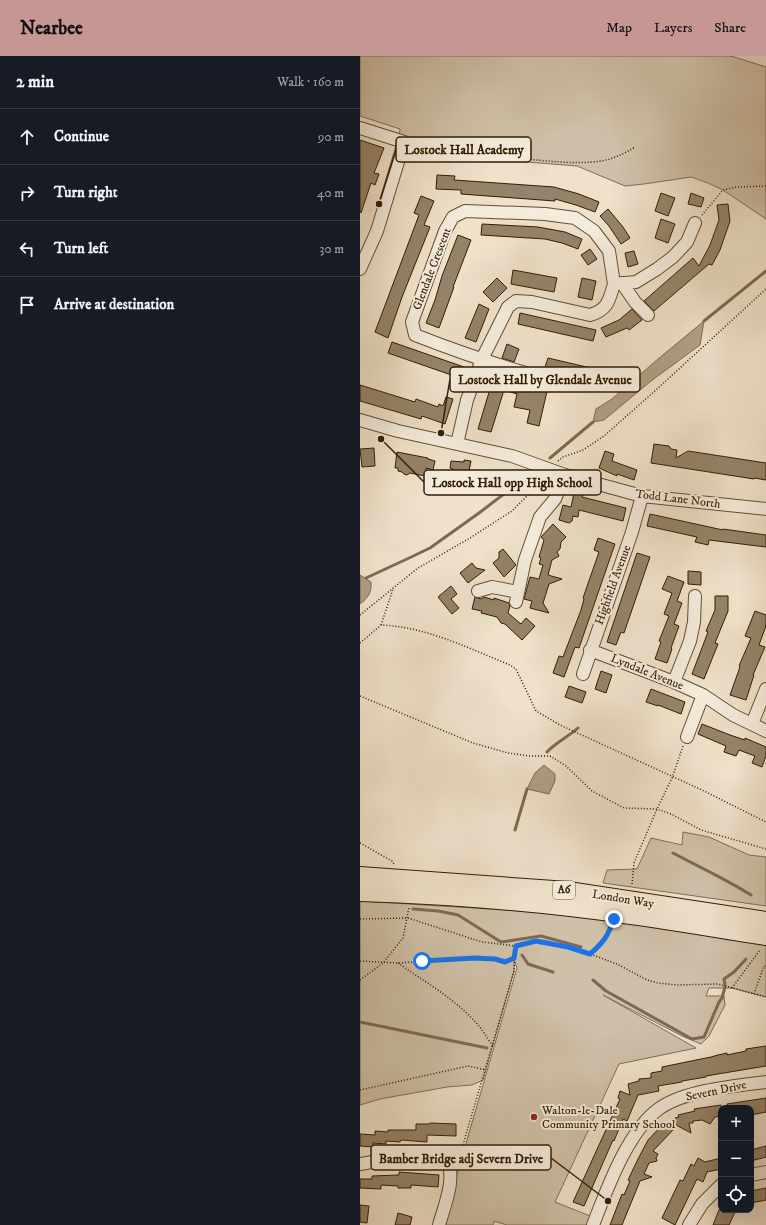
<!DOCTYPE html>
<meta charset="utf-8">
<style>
body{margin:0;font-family:"IM FELL DW Pica",serif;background:#20242c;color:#f1f3f6}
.controls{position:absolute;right:12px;bottom:12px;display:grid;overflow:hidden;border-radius:8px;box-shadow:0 4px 16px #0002}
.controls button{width:36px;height:36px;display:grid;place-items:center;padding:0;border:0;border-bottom:1px solid #363941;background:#171b24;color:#f1f3f6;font:20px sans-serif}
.stop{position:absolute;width:12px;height:12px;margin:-9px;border:3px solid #1a73e8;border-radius:50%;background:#fff}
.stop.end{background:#1a73e8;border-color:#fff;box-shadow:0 1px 4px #0008}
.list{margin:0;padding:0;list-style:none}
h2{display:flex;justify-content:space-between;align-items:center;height:52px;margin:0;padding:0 16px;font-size:17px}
h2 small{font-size:13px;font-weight:400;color:#9ea1a6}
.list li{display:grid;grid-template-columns:26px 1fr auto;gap:12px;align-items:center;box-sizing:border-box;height:56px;padding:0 16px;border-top:1px solid #363941}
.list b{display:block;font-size:15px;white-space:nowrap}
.list em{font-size:13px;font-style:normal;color:#9ea1a6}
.icon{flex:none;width:22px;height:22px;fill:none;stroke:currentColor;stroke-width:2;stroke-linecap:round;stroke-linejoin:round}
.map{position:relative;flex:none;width:406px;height:1169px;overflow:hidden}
header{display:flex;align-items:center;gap:24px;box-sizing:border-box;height:56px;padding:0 20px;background:#c59692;color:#111}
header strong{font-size:19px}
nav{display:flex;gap:22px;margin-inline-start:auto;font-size:14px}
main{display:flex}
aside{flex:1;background:#171b24}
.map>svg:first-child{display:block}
</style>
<header>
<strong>Nearbee</strong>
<nav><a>Map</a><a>Layers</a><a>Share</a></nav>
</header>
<main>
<aside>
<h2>2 min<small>Walk · 160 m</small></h2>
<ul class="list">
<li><svg class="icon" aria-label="ahead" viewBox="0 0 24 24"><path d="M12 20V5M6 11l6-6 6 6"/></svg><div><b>Continue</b></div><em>90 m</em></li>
<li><svg class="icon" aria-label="right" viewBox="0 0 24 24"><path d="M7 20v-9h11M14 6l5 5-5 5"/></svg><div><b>Turn right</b></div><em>40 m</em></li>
<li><svg class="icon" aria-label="left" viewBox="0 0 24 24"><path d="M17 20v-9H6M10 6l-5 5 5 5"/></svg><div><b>Turn left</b></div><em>30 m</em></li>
<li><svg class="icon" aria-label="arrive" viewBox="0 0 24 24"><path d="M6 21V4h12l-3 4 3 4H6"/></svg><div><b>Arrive at destination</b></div></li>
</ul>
</aside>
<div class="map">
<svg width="406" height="1169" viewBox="0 0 406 1169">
<rect width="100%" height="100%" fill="#efe1ca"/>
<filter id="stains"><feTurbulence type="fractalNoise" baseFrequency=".005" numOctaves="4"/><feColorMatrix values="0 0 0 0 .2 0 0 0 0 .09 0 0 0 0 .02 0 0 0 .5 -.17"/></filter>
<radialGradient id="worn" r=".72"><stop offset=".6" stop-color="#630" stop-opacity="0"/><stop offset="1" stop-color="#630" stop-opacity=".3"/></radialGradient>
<path fill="#cfc0a8" stroke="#816e54" d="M0,0H371L406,11V163L363,134L348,127L331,121L284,128L265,130L217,110L53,97L56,94L47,92L50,84L39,81L40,73L0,60Z
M323,776L349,781L389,799L406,801V850L243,827L247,814L277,813L291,782L322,789Z
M0,845L178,856L245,863L406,886V941L372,932H349L346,940H364L365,949L349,980L341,988L322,980L243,939L336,992L259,1008L195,1146L230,1160L227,1169H147L134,1165L133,1169H85L91,1139L157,912L154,904V915L123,1024L112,1029L87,1031L20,1043L0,1049Z"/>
<path fill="#af9e85" stroke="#7d6a50" d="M344,265L340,289L291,325L244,364L233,366L236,353L252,343L298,303Z
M0,519L11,526C12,536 8,542 0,548Z
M184,709L195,718V725L189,738L167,733L175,717Z"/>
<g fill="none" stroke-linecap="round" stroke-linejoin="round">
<path stroke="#7d6a50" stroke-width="3" d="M344,265L406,215
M190,402L233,366
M6,522L47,503L70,492L119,457L173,416
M187,696C196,686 208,681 218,672
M155,774L167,733
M313,797C339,811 366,823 391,839
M53,853L78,855L98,859L141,886L181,880L221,891
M162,899L168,908L193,916
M233,924L246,935L332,983L344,981L359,946L362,942L365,931
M365,929L364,923L374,916L386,903
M0,966L127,992"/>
</g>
<path fill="#958369" stroke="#331d00" d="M0,84L24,92L14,117L19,118L15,129L11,127L1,157L0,156Z
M77,119L95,120L94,124L194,131L219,138L239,146L235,156L216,149L195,143V145L101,138V134L76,133Z
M301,137L315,142L308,160L295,155Z
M331,137L344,142L341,151L328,148Z
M61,140L74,145L64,169L70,171L42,241L28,282L15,276L59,159L54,157Z
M368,148L370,165L360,194L352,209L349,208L294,255L284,245L333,202L339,210L350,189L359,164L357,149Z
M248,153L263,171L270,182L261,188L249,170L240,160Z
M301,163L315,168L308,187L295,182Z
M122,168L178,171L205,176L222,183L218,193L202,187L185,183L121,179Z
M98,179L111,184L93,231H94L79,272L66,267L75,244L82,220Z
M230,193L237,203L228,209L221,199Z
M274,195L278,208L268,211L265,197Z
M153,214L197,222L194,236L151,228Z
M137,222L147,232L133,246L123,236Z
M222,222L236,225L232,244L218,241Z
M119,248L129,253L116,286L105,282Z
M272,253L282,264L269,274L267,272L246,281L241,272L259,264Z
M160,257L236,274L233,285L158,268Z
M32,286L104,311L100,322L28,297Z
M147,288L159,293L154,306L142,302Z
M188,302L231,312L226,330L202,324L201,320L197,318L184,314Z
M135,316L188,331L179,370L167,367L170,354L154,351L157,338L144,334L131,376L118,373Z
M0,329L55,346L56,343L78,351L79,348L83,350L86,341L93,343L85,368L62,360L61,363L0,345Z
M294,388L309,390L311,393L317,394L316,402L328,395L406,407V424L394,422V423L291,407Z
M14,392L15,410L2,411L0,393Z
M245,395L254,398L252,405L277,414L274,424L257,418V420L239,412Z
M37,396L68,402V403L75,405L73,414L66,412L65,420L50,417L47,419L44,418L42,416L38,415V412H35Z
M104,404L111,405L107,425L97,423L98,421L92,420L93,413L90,412L91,405L104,406Z
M214,437L223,439L222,441L266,452L263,465L219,454L218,461L213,460L212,465L209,467L199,464L203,449L211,451Z
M290,458L363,474V473L406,479V491L349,484L348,489L335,486L337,481L287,470Z
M193,468L206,481L201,486L200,493L197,496L199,500L192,504L188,519L202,523L189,528L183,547L189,557L170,552L172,545L164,543L170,521L179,523L183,509L179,508L181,502L179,501L184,484L181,481Z
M238,482L255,488L219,592L215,591L204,621L193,617L199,600L203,601L221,554L224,543L223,542L239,496L234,494Z
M143,493L156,509L144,521L133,507L139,502V496Z
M277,497L290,501L264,577L261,576L256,589L247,586Z
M112,507L116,512L125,514L108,527L100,517Z
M328,515L341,516V529L328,528Z
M308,520L324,526L317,545L322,547L314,568L319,570L311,592L312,593L307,607L295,603L301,586L299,585L309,560L304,558L312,537L302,533Z
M91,530L97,538L91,543L99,552L92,558L78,541Z
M355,540H368V555L355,587L358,588L344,623L332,618L348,576L346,575L355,554Z
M115,541L121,543L124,541L134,544V542L149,547L150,550L148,557L161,568L166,562L175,570L162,584L145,568L141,567L137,561L121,557L122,555L112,553Z
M395,555L406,559V570L399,589L405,591L393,619H394L386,644L370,639L380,611L379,610L391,582L385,580Z
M241,615L252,619L246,637L235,633Z
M209,630L226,636L222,647L205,641Z
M291,633L325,646L321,658L298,649V650L286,646Z
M342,668L370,679L385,684V682L406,691V700L402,711L392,707L395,700L379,694L376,700L364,696L366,690L338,678Z
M406,990V1010L346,1020V1021L322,1025V1026L298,1030L299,1035L278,1039L267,1065L263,1063L254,1085L253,1084L224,1150L213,1146L260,1043L258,1042L260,1035L270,1039L268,1028L279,1025V1023L291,1022V1017L302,1015V1011L351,1001L358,999L367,997V999L386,995V993Z
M406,1042V1056L391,1059V1052H368L367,1048Z
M361,1049V1060L355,1061L350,1068L342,1064L333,1065V1067H329L331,1077L316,1069L315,1062L319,1061L318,1059L335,1055L334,1053Z
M305,1066L313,1074L293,1095L298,1098L296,1102L297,1105L289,1107L284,1118L292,1121L280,1125L262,1169H250L262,1138L264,1139L270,1125L268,1124L278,1103L288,1084Z
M70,1067L96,1068V1080L67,1079V1086L41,1084L40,1086L26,1085V1088L13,1087V1091L0,1090V1078L15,1079V1075L28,1076V1074H56V1068H69Z
M406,1090V1101L391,1105V1094Z
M338,1102L345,1106L361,1102V1113L347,1116L343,1126L337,1123L315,1169L302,1162L320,1124L323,1125L331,1108L334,1110Z
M39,1116L79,1119L78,1131L51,1129V1132H38V1130L21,1129V1133L0,1132V1123H12V1120L39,1119Z
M406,1132V1144L391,1147V1135Z
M0,1149L9,1150L7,1167L0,1166Z
M359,1154H376L369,1169H353Z
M38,1157L52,1161L50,1169H35Z"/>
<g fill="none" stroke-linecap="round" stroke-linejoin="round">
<defs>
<path id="minor" d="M0,72L44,86L17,175L0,213
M262,227L275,246L288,259
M195,325C148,313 101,297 55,279L52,266L85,175L93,161L105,155L185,158L215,162L234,175L249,195L254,228
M0,364L38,375L152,400L205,419L282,440L406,453
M97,388L107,344L122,303L148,251L156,245L172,246L230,259C248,254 249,244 254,228L276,226L297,213L313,201L327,186L335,167
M118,535L132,531L158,536
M156,546L165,504L180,461L195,443L205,419
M230,594L314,626L343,639L373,659L406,675
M223,618L272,476L282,440
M314,626L330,585L334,566L335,540
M392,668L406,633
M327,681L343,639
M0,1108L29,1103L80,1099L87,1102C96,1123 85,1148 79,1169
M391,1119L406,1116
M233,1169C247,1133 268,1074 300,1052C326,1034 375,1030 406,1026
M329,1169L342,1148L361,1129"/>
<path id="highway" d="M0,820L208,835L406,865
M0,836C91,839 182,846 271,859C316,865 361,873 406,880"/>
</defs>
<use href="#minor" stroke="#624e32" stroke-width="14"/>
<use href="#highway" stroke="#331d00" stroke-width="20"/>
<path stroke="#331d00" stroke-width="1.5" stroke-dasharray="1 2" stroke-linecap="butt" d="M51,96C89,97 127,100 165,103C191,105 224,110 250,103C259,100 267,96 275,91
M342,159L363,134L376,131L406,130
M198,405L203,401L223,394L244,380L296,334L406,233
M0,559L58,512L110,482L152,455L185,422
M21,569L33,533
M0,587L21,569C67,571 108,592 150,609L156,613L176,655L200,669L342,734L406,766
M0,640L113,687L148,697L169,700H190L206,710L232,735L264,752L297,753L311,758L341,774L406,793
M0,787L32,805L34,808
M272,828L274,807L297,753L312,722L323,690
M0,863L48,862L122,886L156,890L176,885L208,891L230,898L257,908L287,924L298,927L317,929L358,928L406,941
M230,898C240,890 247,882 252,870
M0,905L38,907L115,902L135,903L145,906L154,902
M38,907C65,926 97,944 119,970C124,976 128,984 133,990
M0,924L23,907L43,882L49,851
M372,932L400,894
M394,938L404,910L406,911
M0,1034L108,1010L126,1014
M97,1099L102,1092L154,915L156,890"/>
<use href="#minor" stroke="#f5ecdd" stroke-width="12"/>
<use href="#highway" stroke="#efe1ca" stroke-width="18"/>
</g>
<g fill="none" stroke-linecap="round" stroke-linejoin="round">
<path stroke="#1a73e8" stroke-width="5" d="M62,905L115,902L135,903L145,906L154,902L156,890L176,885L208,891L230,898C243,887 248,880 254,863"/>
</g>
<circle fill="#8f2418" stroke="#f5ecdd" stroke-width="1.5" cx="174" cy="1061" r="4"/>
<g text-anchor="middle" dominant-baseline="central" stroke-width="4" stroke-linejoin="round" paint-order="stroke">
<rect fill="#f5ecdd" stroke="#6d5b42" stroke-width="1" x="193" y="825" width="22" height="18" rx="3"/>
<g font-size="11" font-weight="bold" fill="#331d00">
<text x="204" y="834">A6</text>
</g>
<g font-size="12" fill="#331d00" stroke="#f5ecdd">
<text transform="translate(72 213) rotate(-69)">Glendale Crescent</text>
<text transform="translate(318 443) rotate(7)">Todd Lane North</text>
<text transform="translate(253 529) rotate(-70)">Highfield Avenue</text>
<text transform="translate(287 616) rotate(22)">Lyndale Avenue</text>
<text transform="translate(263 843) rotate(9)">London Way</text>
<text transform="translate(356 1035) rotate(-12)">Severn Drive</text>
</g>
<g font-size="12" fill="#331d00" stroke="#f5ecdd" text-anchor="start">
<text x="182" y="1054">Walton-le-Dale<tspan x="182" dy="14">Community Primary School</tspan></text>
</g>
</g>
<path fill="none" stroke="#331d00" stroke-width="1.5" d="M19 148L36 94M81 377L90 323M21 383L64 426M248 1145L191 1102"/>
<g fill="#331d00" stroke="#f5ecdd" stroke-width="1.5">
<circle cx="19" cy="148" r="4"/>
<circle cx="81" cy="377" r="4"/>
<circle cx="21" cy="383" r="4"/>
<circle cx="248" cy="1145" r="4"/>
</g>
<g fill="#f5ecdd" stroke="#331d00" stroke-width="1.5">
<rect x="36" y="81" width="135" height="25" rx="4"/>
<rect x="90" y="311" width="190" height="25" rx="4"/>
<rect x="64" y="414" width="177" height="25" rx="4"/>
<rect x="11" y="1089" width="180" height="25" rx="4"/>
</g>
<g font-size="13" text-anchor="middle" font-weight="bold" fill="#331d00">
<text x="104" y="98">Lostock Hall Academy</text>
<text x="185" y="328">Lostock Hall by Glendale Avenue</text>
<text x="152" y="431">Lostock Hall opp High School</text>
<text x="101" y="1107">Bamber Bridge adj Severn Drive</text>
</g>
<rect width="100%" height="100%" filter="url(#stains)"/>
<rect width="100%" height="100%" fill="url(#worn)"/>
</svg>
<div class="controls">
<button>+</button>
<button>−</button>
<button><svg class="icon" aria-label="locate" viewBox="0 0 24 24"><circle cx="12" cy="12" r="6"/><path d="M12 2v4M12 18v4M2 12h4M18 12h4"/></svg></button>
</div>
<div class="stop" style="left:62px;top:905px"></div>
<div class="stop end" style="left:254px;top:863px"></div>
</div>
</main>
